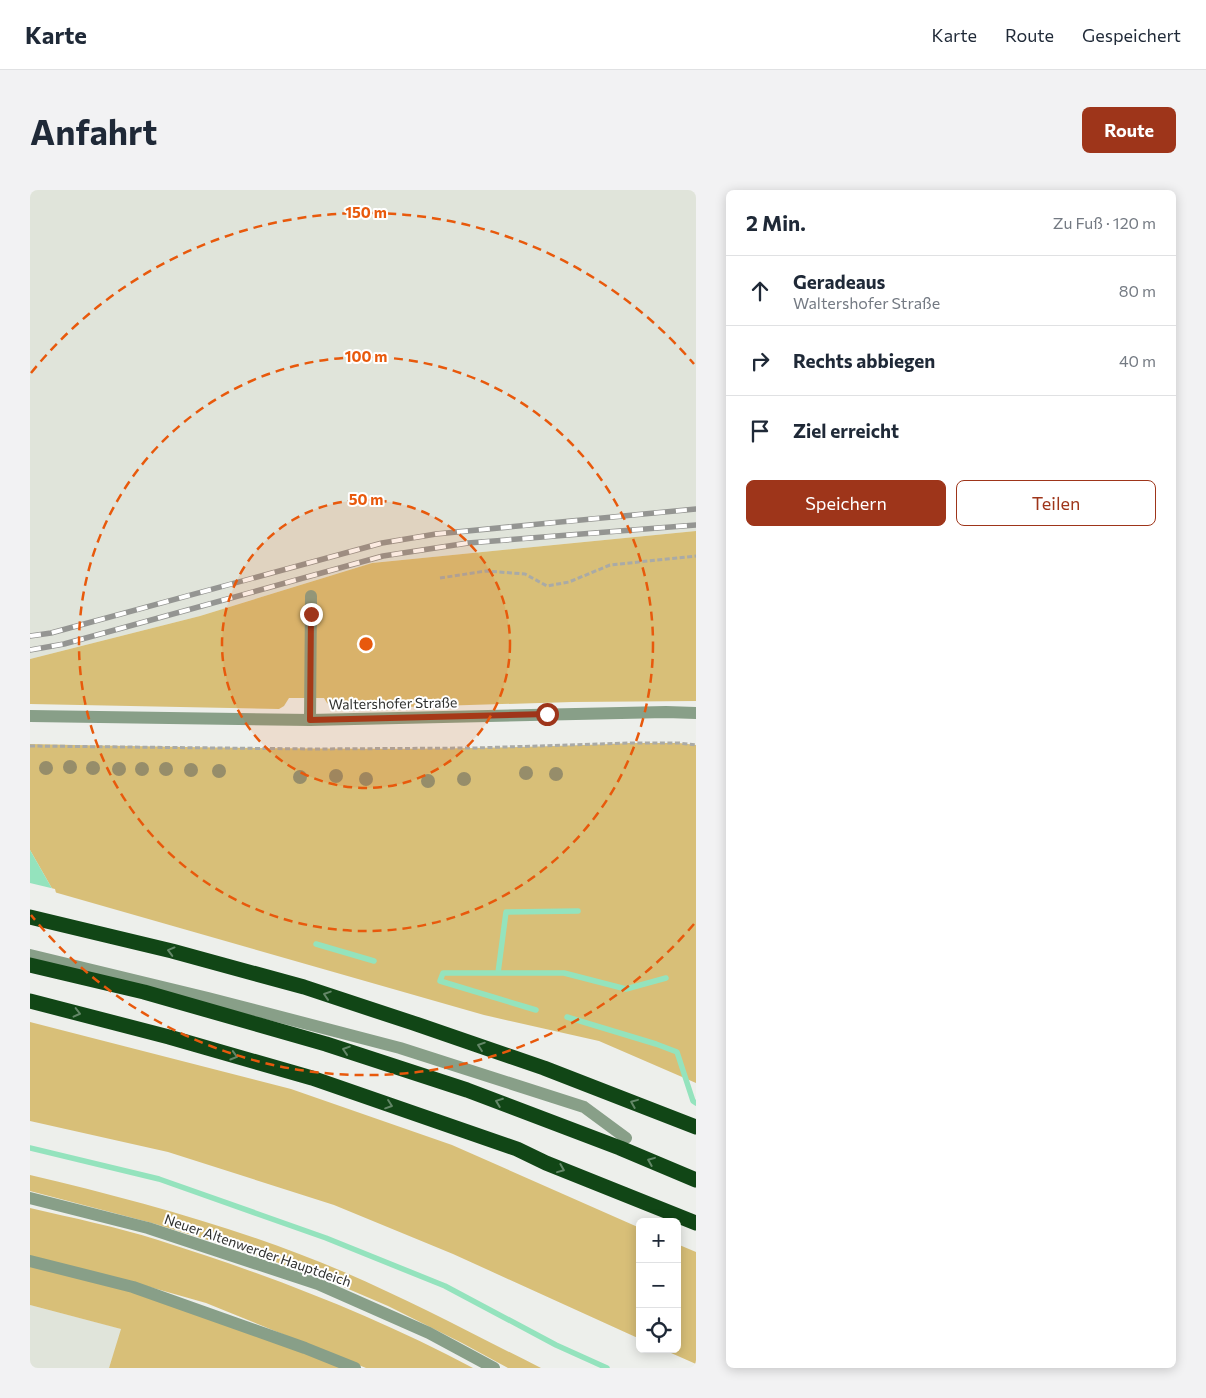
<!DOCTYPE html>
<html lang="de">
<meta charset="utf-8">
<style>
body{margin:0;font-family:Commissioner,sans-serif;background:#f2f2f3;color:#1f2937}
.controls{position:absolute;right:15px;bottom:15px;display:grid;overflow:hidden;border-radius:8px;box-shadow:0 2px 12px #0003}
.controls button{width:45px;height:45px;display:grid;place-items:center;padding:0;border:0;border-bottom:1px solid #e0e1e3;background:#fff;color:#1f2937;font:25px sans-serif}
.stop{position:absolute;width:15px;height:15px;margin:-11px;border:4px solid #9e351a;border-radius:50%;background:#fff}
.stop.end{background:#9e351a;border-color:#fff;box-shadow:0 1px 5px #0008}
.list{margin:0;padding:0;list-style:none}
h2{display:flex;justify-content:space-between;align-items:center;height:65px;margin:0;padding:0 20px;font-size:21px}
h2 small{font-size:16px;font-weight:400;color:#747a83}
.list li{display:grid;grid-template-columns:32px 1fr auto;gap:15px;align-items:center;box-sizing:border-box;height:70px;padding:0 20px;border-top:1px solid #e0e1e3}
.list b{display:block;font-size:19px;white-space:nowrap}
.list p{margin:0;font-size:16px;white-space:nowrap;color:#747a83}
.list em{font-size:16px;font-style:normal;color:#747a83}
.actions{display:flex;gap:10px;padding:15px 20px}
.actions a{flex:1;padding:11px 0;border:1px solid #9e351a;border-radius:8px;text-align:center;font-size:18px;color:#9e351a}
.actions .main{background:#9e351a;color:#fff}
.icon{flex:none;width:28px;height:28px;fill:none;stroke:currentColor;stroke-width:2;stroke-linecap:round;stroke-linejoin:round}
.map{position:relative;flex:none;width:666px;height:1178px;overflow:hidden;border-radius:8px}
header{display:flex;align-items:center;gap:30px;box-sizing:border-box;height:70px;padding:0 25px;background:#fff;border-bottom:1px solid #e0e1e3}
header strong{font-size:24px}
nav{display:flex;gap:28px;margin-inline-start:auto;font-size:18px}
.intro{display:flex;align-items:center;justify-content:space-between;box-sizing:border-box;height:120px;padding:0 30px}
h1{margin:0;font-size:35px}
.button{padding:12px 22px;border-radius:8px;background:#9e351a;color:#fff;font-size:18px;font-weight:700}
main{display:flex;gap:30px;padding:0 30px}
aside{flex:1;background:#fff;border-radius:8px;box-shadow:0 2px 12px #0003}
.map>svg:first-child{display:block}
</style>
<header>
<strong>Karte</strong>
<nav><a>Karte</a><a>Route</a><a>Gespeichert</a></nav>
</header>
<div class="intro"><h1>Anfahrt</h1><a class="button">Route</a></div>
<main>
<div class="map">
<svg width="666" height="1178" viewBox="0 0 666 1178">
<rect width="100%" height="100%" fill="#edefeb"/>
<path fill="#e0e4da" d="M0,0H666V341L342,373L170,426L0,469Z
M0,1115L92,1139L79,1178H0Z"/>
<path fill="#d8bf78" d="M666,341V511L542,512L308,519L297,513L294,508H259L254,516L249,519L0,514V469L170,426L342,373Z
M599,553H649L666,555V893L569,851L454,825L24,702L0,660V554C200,558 399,563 599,553Z
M0,832L261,899L422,955L610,1038V1149L423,1064L304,1015L138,962L0,931Z
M0,985C106,1010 213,1039 314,1082C381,1111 445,1145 511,1178H478L432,1153L358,1116L295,1089L214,1061L122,1033L0,1001Z
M0,1018C43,1028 87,1037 128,1050C236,1084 343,1125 443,1178H336L176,1113L95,1090L0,1067Z
M647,1054L666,1062V1174L632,1159H647Z
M0,1072L103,1097L325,1178H79L91,1139L0,1115Z"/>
<path fill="#94e3bd" d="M0,660L24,702L0,698Z"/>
<path fill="#edefeb" d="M0,693L25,699L26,703L24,705L0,700Z"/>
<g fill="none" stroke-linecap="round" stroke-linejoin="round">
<path stroke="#94e3bd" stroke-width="5.5" d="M286,754L344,771
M468,783H534L596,799L636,788
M506,820L410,791L413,783H468L476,722L548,721
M537,827L626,854L647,862L663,911L666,913
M0,958L129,989L296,1048L415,1096L526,1155L577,1178"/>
<path stroke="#a9aaa7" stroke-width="3" stroke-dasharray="5 2.5" stroke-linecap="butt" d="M410,388L456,381L495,384L517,396L539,392L580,375L666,366
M0,556L284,559L445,558L599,553H649L666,555"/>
<path stroke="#889f88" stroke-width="12" d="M0,526L280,530L636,522L666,523
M280,530L281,406
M0,765L178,808L370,858L554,917L596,948
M0,1008L118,1038L288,1094L399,1143L464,1178
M0,1071L103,1097L275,1158L325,1178"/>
<path stroke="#114616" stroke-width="15" d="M0,727L142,761L274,797L383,833L514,878L666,937
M0,775L114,802L296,854L437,900L590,958L666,990
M0,811L139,847L282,888L487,959L516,973L666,1033"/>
<defs>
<path id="rail" d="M0,446L21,443L352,353L406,344L666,319
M0,460L34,454L353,366L438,353L666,335"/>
</defs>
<use href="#rail" stroke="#949592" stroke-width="5.5"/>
<use href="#rail" stroke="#fff" stroke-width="4" stroke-dasharray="11" stroke-linecap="butt"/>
</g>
<g fill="#968d6a">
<circle cx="40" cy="577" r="7"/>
<circle cx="16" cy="578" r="7"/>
<circle cx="63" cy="578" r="7"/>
<circle cx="89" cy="579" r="7"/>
<circle cx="112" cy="579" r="7"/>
<circle cx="136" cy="579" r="7"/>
<circle cx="161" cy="580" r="7"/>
<circle cx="189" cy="581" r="7"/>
<circle cx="496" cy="583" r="7"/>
<circle cx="526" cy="584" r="7"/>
<circle cx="306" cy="586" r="7"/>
<circle cx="270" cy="587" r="7"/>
<circle cx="336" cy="589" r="7"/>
<circle cx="434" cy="589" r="7"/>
<circle cx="398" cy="591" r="7"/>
</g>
<defs><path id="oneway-chevron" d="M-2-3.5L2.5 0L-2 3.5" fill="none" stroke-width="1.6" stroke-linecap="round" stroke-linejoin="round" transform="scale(1.25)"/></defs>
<g stroke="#648768">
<use href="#oneway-chevron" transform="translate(141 761) rotate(-165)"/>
<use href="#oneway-chevron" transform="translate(297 805) rotate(-162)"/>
<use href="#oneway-chevron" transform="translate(47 823) rotate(14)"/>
<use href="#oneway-chevron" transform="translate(451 856) rotate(-161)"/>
<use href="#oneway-chevron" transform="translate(316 860) rotate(-162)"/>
<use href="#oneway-chevron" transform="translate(204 866) rotate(16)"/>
<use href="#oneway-chevron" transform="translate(469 912) rotate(-159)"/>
<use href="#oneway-chevron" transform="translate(604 913) rotate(-158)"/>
<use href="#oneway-chevron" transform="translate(359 915) rotate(19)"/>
<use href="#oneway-chevron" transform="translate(621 971) rotate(-158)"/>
<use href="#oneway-chevron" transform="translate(531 979) rotate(22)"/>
</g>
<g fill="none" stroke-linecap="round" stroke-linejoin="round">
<path stroke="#9e351a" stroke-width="6" d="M281,424L280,530L517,524"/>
</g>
<circle cx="336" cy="454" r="144" fill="#e8590c" fill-opacity=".12"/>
<g fill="none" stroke="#e8590c" stroke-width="2.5" stroke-dasharray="9 6">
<circle cx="336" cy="454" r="144"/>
<circle cx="336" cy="454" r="287"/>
<path d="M664 734A431 431 0 0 1 1 725M1 183A431 431 0 0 1 664 174"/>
</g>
<g text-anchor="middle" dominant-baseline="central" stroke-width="4" stroke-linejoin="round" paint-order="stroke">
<g font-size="14" fill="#30312f" stroke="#fff">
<text transform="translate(363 513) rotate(-1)">Waltershofer Straße</text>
<text transform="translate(228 1060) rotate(19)">Neuer Altenwerder Hauptdeich</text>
</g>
</g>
<circle cx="336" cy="454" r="8" fill="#e8590c" stroke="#fff" stroke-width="2.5"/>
<g font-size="15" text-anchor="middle" font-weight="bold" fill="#e8590c" stroke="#fff" stroke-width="4" stroke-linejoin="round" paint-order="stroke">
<text x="336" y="28">150 m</text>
<text x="336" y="172">100 m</text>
<text x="336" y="315">50 m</text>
</g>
</svg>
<div class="controls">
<button>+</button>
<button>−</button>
<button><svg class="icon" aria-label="locate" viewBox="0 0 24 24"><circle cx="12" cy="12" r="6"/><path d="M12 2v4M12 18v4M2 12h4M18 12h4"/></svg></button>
</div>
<div class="stop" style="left:517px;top:524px"></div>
<div class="stop end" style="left:281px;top:424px"></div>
</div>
<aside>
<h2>2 Min.<small>Zu Fuß · 120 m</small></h2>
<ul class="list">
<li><svg class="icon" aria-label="ahead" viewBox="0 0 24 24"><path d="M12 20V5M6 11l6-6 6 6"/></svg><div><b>Geradeaus</b><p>Waltershofer Straße</p></div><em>80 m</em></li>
<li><svg class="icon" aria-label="right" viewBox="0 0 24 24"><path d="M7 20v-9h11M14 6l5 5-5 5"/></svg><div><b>Rechts abbiegen</b></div><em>40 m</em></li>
<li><svg class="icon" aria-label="arrive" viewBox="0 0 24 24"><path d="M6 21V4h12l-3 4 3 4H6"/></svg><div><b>Ziel erreicht</b></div></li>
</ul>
<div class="actions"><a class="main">Speichern</a><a>Teilen</a></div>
</aside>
</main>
